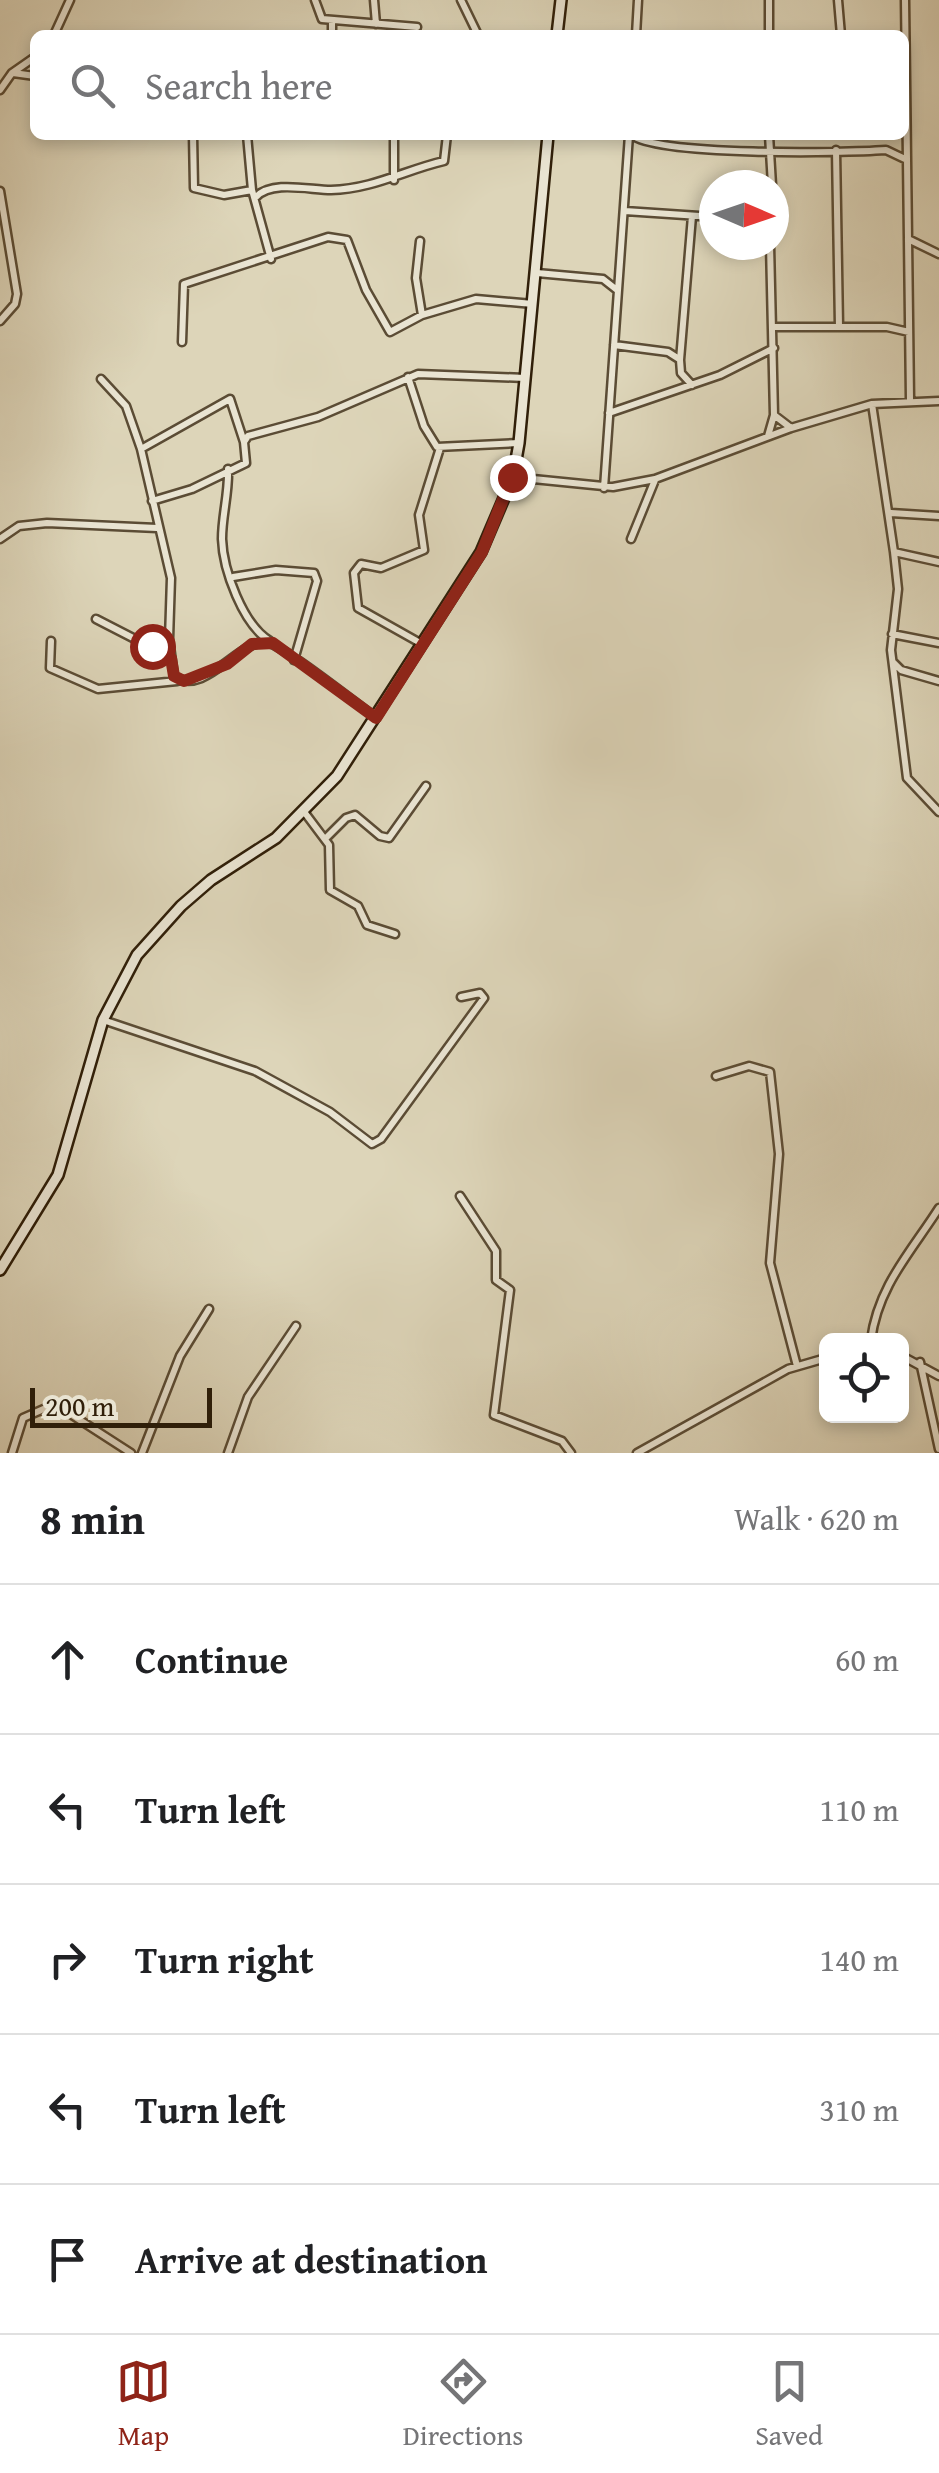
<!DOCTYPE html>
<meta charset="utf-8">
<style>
body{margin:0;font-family:"Gentium Book Plus",serif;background:#f6f6f6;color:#202124}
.controls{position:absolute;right:30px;bottom:30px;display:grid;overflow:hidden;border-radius:15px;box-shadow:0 5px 15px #0003}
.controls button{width:90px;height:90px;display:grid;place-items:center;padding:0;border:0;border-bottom:2px solid #e0e0e0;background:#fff;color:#202124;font:50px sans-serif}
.compass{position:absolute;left:699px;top:170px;width:90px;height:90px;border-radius:50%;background:#fff;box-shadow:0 5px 15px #0003;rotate:92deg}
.scale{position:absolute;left:30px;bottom:25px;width:182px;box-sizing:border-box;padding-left:10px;border:5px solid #301f09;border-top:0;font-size:28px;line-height:35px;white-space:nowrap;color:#301f09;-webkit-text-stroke:8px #e9e4d2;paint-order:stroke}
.stop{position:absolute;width:30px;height:30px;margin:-22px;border:8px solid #8f2418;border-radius:50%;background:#fff}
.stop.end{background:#8f2418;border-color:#fff;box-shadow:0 2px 10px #0008}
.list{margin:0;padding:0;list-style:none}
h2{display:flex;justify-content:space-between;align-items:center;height:130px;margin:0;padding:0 40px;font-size:42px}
h2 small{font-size:32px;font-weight:400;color:#757577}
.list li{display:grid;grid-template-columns:65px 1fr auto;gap:30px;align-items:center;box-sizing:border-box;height:150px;padding:0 40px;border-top:2px solid #e0e0e0}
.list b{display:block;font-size:38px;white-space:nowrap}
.list em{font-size:32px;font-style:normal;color:#757577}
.icon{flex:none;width:55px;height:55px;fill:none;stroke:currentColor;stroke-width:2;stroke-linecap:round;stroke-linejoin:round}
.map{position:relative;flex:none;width:939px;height:1453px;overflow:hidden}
.search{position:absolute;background:#fff;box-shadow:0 5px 15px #0003;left:30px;right:30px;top:30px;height:110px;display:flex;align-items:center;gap:25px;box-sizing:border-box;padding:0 35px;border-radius:15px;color:#757577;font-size:38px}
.sheet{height:880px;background:#fff}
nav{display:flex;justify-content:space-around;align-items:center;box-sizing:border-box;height:140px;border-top:2px solid #e0e0e0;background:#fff;font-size:28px;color:#757577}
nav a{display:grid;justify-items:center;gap:5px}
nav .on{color:#8f2418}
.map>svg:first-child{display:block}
</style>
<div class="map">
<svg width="939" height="1453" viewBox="0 0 939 1453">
<rect width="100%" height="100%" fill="#ddd5b9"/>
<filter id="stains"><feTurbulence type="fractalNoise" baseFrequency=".002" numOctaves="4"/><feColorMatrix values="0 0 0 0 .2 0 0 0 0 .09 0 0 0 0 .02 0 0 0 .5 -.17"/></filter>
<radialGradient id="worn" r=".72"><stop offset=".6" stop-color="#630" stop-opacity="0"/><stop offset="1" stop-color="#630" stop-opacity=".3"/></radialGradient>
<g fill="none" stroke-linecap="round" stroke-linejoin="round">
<defs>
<path id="minor" d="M315,0L322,19L417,27
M374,0L376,24
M461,0L478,35
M769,0V35
M838,0L841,35
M905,0L910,399
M332,20V35
M54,35L70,0
M636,35L638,0
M13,73L35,76
M0,90L12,73L35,57
M193,135L194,188L224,195L252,190
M247,135L252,190L271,259
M394,135V180
M632,135C658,156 844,153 886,150L905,159
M769,135L772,185
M836,150L839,326
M0,191L17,294L15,304L0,321
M256,197C272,180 310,190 331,190C373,189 405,170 444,161L447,135
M625,211L714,217
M908,239L939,254
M420,241L416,278L422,315
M537,273L603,279L617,290
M773,327H887L909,332
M182,342L184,284L328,237L347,240L366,290L390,332L422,315L476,299L533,304
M614,345L668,352L679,359
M408,377L424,426L437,447L519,443
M101,379L126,406L141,449
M692,385L681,373L680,360L692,216
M872,404L894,552L898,589L891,650L907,778L939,812
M609,413L720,375L774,348
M774,415L791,428
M768,436L774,415L770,245
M244,442L230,399L141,449L171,578L169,639L174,676C204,697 237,642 265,642C279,642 358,705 375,717
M228,469C229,493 222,515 222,539C223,570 243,625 270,641
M513,477L613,487L655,479L791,428L872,404L939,401
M604,488L629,135
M152,501L192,489L246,463L244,442L248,436L318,417L418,374L525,378
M891,513L939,516
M0,539L19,526L47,523L157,528
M631,539L655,480
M894,552L939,562
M233,577L276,570L314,573L317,581L294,660
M96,619L170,657
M892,634L939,643
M51,641L50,668L98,689L177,681
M422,644L358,608L354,573L361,564L381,568L424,550L419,515L440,448
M893,662L901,670L939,681
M305,813L329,845L330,890L358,906L367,925L395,934
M326,838L346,818L355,815L380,836L389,838L426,786
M103,1020L255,1071L330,1112L372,1144L381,1139L484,998L480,993L461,997
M716,1076L749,1066L770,1072L779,1154L770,1263L797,1366
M460,1196L496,1251V1280L510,1290L494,1415L562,1441L571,1453
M871,1340C878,1286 911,1252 939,1208
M902,1356L939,1376
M920,1362L939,1449
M12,1453L23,1418L55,1404L131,1453
M142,1453L180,1356L209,1309
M228,1453L248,1397L296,1326
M637,1453L788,1369L826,1358"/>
<path id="secondary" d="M557,35L561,0
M0,1270L58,1175L103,1020L137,955L181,906L211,880L276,838L337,776L481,552L513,477L519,443L548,135"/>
</defs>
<use href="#minor" stroke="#5b4c35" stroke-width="11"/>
<use href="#secondary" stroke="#301f09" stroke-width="14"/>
<use href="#minor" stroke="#e9e4d2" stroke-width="6"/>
<use href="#secondary" stroke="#e9e4d2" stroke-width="9"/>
</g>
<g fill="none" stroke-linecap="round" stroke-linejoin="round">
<path stroke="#8f2418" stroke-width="12" d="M152,646L171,658L174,676L184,681L227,664L252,644L273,643L376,718L482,552L512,477"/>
</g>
<rect width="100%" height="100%" filter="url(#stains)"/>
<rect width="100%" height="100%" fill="url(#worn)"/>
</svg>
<div class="controls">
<button><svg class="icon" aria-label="locate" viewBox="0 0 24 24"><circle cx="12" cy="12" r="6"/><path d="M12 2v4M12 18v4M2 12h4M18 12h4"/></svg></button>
</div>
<svg class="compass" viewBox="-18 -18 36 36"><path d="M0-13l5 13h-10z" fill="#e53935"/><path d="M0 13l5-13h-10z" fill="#757577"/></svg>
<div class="scale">200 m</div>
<div class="stop" style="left:152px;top:646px"></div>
<div class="stop end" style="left:512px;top:477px"></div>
<div class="search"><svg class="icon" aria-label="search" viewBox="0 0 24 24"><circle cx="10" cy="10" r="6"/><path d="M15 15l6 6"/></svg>Search here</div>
</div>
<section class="sheet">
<h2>8 min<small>Walk · 620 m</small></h2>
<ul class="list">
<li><svg class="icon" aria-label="ahead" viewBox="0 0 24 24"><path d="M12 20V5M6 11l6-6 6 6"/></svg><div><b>Continue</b></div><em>60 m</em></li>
<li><svg class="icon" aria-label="left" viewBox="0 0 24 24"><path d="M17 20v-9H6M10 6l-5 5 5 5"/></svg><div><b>Turn left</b></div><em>110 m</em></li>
<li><svg class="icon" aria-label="right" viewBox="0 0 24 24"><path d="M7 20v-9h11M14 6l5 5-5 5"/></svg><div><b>Turn right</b></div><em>140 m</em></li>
<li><svg class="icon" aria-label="left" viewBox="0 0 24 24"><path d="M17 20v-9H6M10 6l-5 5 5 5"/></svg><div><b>Turn left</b></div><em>310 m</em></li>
<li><svg class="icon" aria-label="arrive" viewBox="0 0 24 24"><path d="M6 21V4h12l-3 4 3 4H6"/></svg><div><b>Arrive at destination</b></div></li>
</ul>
</section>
<nav>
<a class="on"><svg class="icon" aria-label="map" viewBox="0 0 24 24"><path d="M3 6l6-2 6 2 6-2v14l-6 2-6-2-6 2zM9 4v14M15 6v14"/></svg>Map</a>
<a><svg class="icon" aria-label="directions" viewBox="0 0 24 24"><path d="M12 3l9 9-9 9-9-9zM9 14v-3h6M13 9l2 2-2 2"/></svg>Directions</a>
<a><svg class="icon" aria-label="saved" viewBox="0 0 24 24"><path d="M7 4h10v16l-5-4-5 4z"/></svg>Saved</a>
</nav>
